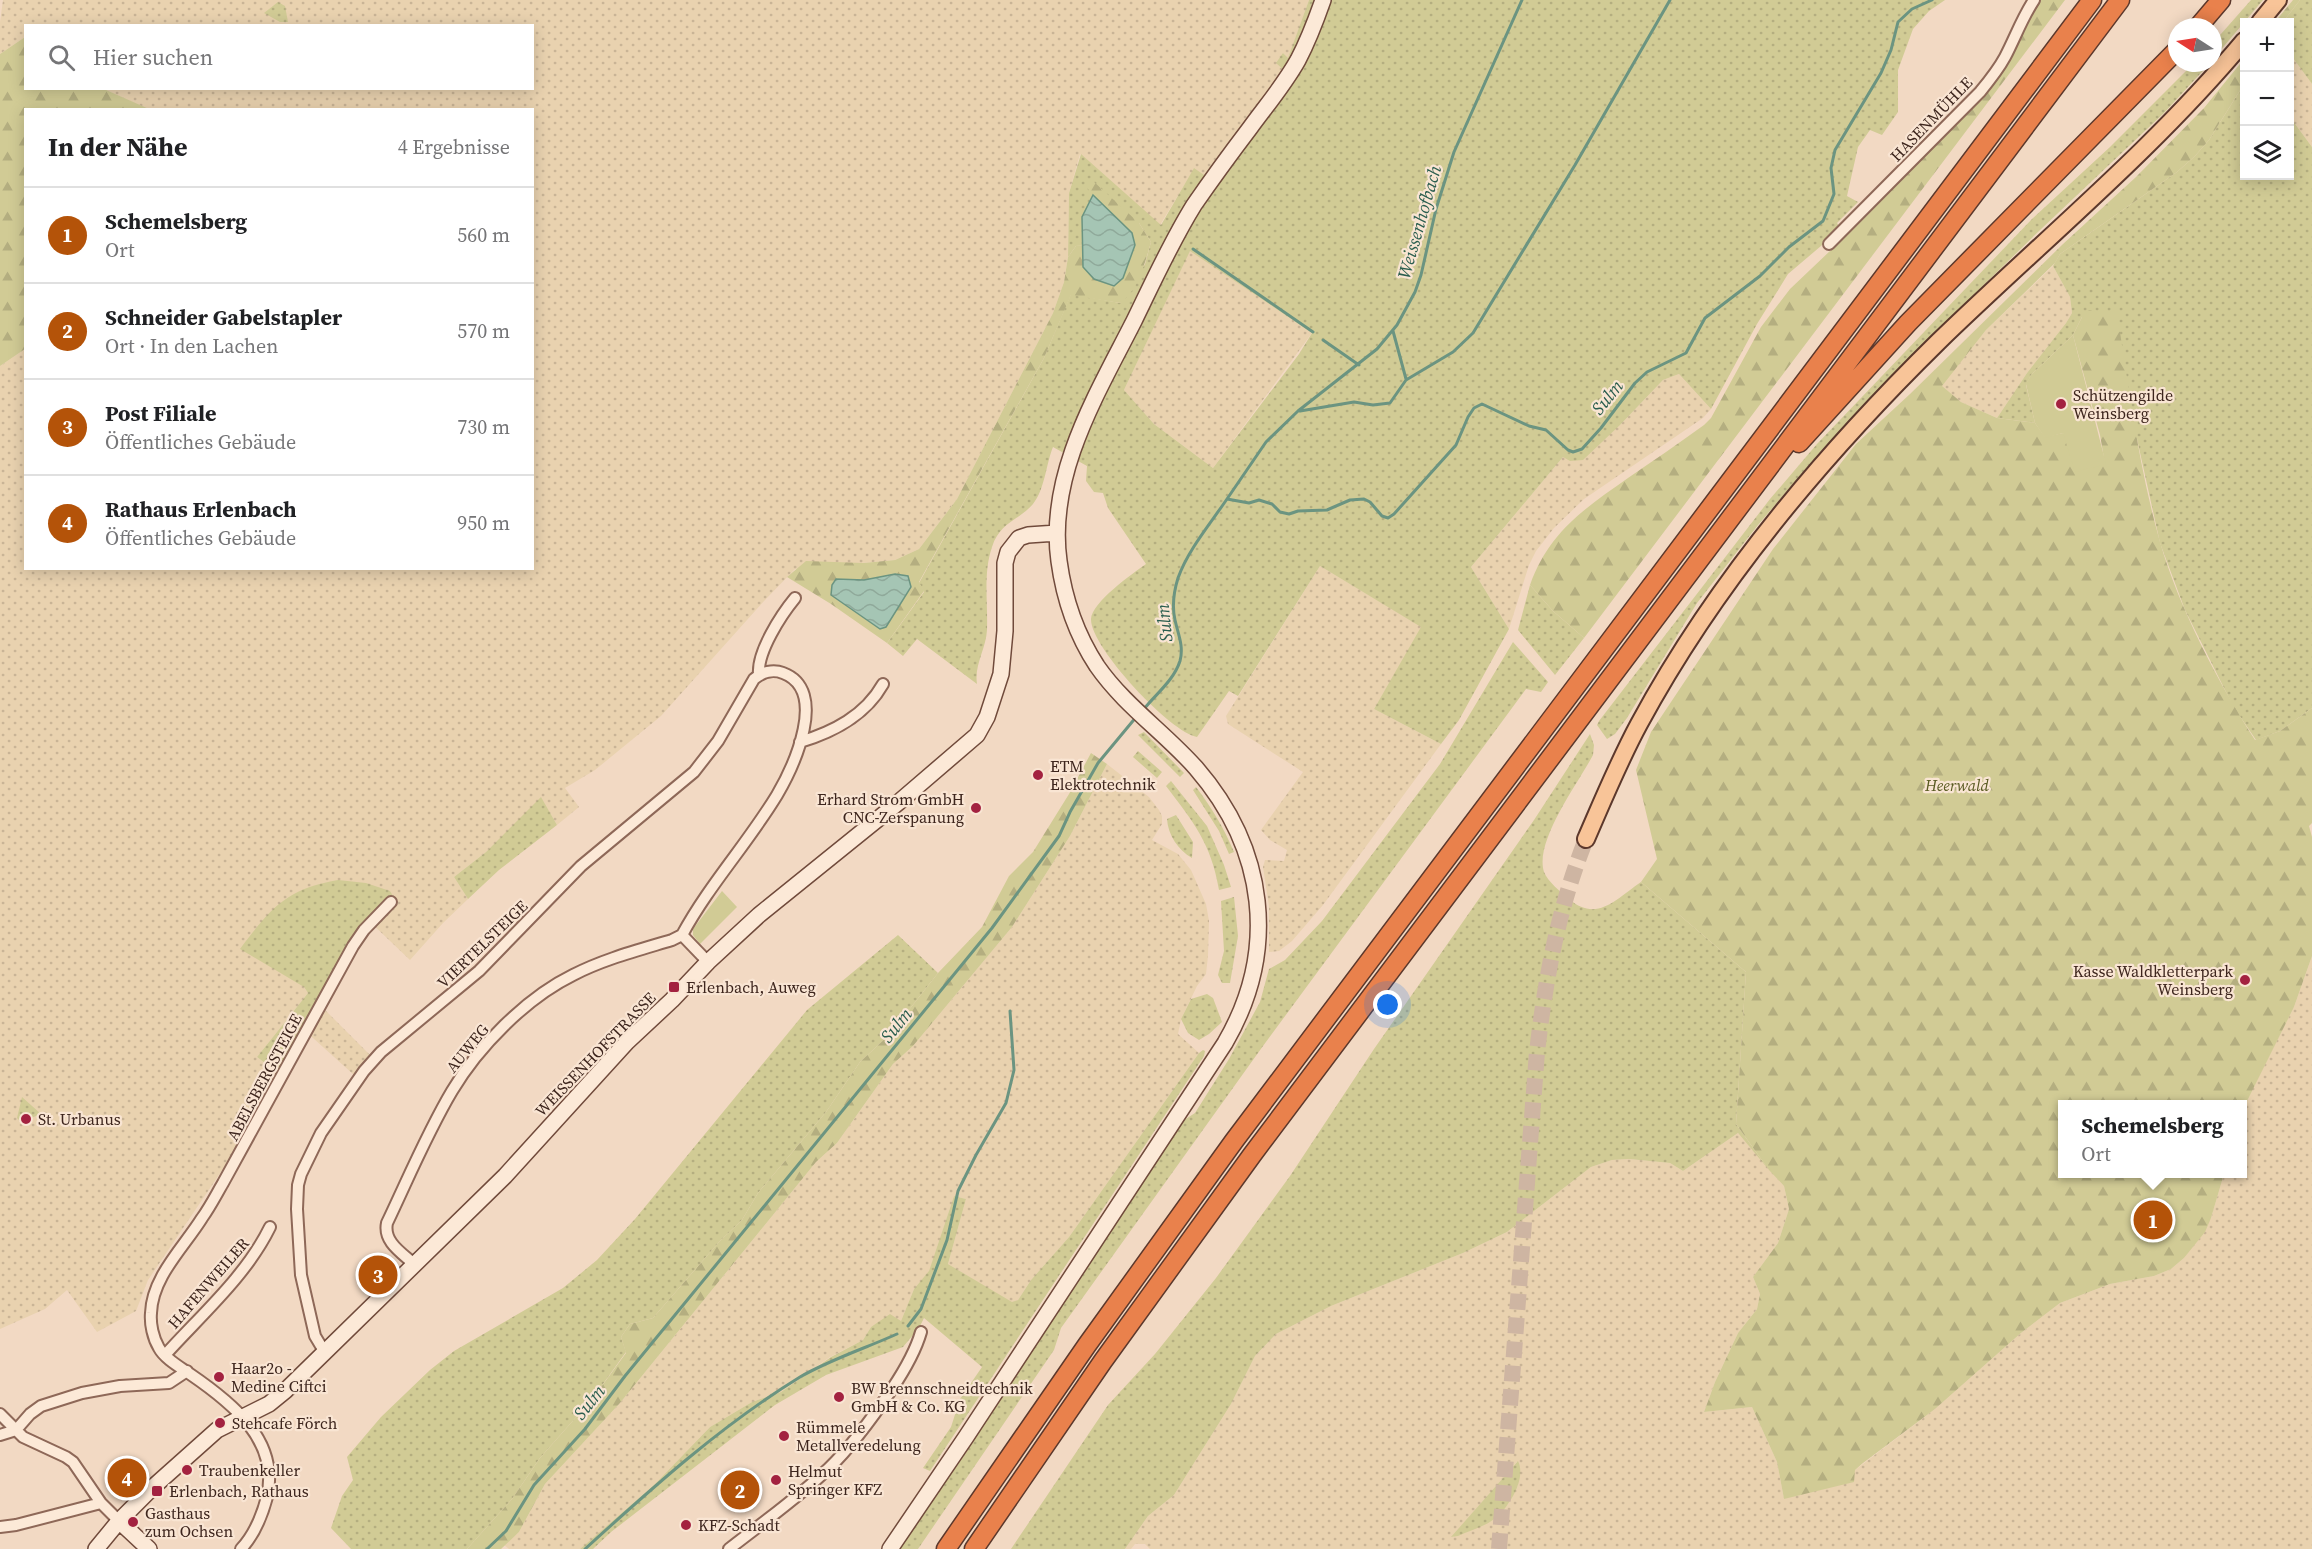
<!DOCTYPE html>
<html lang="de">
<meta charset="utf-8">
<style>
body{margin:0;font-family:"Source Serif 4",serif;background:#f2f2f2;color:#202124}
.controls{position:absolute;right:18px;top:18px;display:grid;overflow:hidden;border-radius:0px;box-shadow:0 3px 15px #0003}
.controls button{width:54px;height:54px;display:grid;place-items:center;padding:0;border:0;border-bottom:2px solid #e0e0e0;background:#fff;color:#202124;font:30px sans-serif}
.compass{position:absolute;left:2168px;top:18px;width:54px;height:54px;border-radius:50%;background:#fff;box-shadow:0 3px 15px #0003;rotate:282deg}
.you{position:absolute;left:1388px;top:1005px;width:21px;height:21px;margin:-15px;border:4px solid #fff;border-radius:50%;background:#1a73e8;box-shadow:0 0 0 9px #1a73e833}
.badge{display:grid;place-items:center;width:39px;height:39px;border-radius:50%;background:#b45309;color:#fff;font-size:20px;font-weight:700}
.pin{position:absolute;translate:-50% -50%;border:3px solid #fff;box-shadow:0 2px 6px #0006}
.popup{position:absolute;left:2058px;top:1100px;width:189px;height:78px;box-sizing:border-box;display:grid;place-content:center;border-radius:0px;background:#fff;filter:drop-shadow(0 2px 4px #0005);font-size:20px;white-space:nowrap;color:#757577}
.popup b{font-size:22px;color:#202124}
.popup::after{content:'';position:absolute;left:50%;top:100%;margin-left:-12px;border:12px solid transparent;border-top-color:#fff}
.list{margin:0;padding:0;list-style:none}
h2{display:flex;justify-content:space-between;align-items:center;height:78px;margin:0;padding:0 24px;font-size:26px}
h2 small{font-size:20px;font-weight:400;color:#757577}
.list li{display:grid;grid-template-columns:39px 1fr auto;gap:18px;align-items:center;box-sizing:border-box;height:96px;padding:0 24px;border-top:2px solid #e0e0e0}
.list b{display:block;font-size:22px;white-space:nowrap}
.list p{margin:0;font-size:20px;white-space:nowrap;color:#757577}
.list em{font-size:20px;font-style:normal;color:#757577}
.icon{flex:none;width:33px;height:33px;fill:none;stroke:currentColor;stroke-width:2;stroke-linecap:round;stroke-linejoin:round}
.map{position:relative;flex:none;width:2312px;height:1549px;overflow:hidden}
.search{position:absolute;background:#fff;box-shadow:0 3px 15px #0003;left:24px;top:24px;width:510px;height:66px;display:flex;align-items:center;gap:15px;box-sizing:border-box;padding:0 21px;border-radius:0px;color:#757577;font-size:22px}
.panel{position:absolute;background:#fff;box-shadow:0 3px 15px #0003;left:24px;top:108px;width:510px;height:462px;border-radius:0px}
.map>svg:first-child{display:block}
</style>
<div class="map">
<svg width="2312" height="1549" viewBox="0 0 2312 1549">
<defs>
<pattern id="farmland-dots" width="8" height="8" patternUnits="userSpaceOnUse" patternTransform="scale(1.5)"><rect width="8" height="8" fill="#e9d2af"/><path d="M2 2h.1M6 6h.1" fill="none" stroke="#c9b496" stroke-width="1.8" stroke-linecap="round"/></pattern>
<pattern id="grass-dots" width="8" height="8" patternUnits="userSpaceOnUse" patternTransform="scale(1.5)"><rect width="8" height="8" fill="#d1cb95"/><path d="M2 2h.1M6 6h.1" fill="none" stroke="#b4ae80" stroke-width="1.8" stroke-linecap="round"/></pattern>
<pattern id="forest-firs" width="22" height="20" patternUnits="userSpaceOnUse" patternTransform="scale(1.5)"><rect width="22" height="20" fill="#d1cb95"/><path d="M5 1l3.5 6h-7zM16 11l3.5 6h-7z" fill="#b4ae80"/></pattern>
<pattern id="water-waves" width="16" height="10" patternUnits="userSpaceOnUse" patternTransform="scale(1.5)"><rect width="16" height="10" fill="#a5c5b4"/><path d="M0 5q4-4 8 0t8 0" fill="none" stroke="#8fa99a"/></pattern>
</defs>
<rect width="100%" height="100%" fill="#f2d9c3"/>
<path fill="url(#farmland-dots)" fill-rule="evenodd" d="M3,0H1309L1288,59L1283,53L1285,71L1203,176L1194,169L1160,225L1080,154L1069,193L1068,257L1064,282L1053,313L957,499L919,549L895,560L795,569L765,600L661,716L595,770L565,788L579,807L557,825L541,798L486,852L454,877L468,899L443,923L410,960L367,919L392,897L390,891L304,987L308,993L257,1057L278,1073L227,1163L148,1280L136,1311L97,1332L67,1290L45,1309L0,1329V366L25,349L26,568H532V110H149L104,89L532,88V26H26L25,37L0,54V22Z
M2290,54L2312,84V147L2290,117Z
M1190,250L1312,333L1213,468L1154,424L1124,390Z
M2053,266L2070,297L2072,313L2066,323L2027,373L1997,418L1961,402L1941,386L1986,330Z
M1679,374L1711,409L1703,418L1584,499L1554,528L1536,551L1529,565L1509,629L1471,567L1563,457L1621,424L1663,380Z
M1320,566L1422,627L1374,709L1441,744L1323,905L1292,941L1279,951L1269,952V906L1263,867L1265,860L1284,861L1287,850L1270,840L1261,830L1303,772L1228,724L1226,716Z
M1107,764L1149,797L1159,810L1162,816V824L1152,840L1178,854L1191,870L1206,904L1209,921L1208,956L1206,974L1197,986L1181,1019L1178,1034L1199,1053L1069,1237L1031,1280L1018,1300L1012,1303L948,1264L966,1199L954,1196L929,1272L914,1289L901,1321L871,1327L863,1340L830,1357L781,1392L752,1402L710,1427L654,1485L580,1549H509L504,1545L519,1532L545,1484L620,1403L816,1162L837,1143L893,1064L913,1046L1012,927L1070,836Z
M2312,956V1549H1150L1145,1544H1135L1131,1549H1125L1148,1516L1174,1495L1231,1404L1255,1356L1276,1334L1331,1306L1463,1253L1507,1232L1591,1167L1612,1160L1629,1159L1670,1163L1683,1171L1738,1133L1784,1186L1789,1209L1778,1243L1753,1277L1760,1294L1757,1309L1738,1333L1715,1382L1704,1412L1752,1407L1777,1462L1784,1499L1855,1470L1935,1409L2021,1333L2060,1303L2110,1284L2154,1276L2171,1269L2184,1258L2211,1218L2224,1174H2243L2244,1105L2294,1007ZM1517,1462L1518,1485L1508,1504L1493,1520L1452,1537Z
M317,1002L371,1056L354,1075L303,1029Z"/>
<path fill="url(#grass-dots)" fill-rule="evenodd" d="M1309,0H1945L1929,11L1913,29L1898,70V112L1882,135L1870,130L1858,147L1847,196L1858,202L1837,223L1841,229L1788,274L1757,324L1711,409L1679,374L1663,380L1621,424L1583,460L1570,461L1563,457L1471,567L1509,629L1459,720L1441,744L1374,709L1421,627L1320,566L1238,696L1229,691L1197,737C1171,733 1090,647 1091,619C1092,602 1132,574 1146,564L1108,508L1103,493L1094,492L1086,481L1087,466L1053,447C1046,464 1045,489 1033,504C1018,521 1000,522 992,547C983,573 988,602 987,630C986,649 974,665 977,684L917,639L903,656L887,643L924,592L919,583L1044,358L1071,294L1120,303L1145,264L1151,242L1139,223L1125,242L1076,246L1068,257L1069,193L1081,154L1161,225L1194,168L1204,175L1285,71L1276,63L1283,53L1288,58ZM1190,251L1312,333L1299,354L1213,468L1154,424L1124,390Z
M2251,0H2263L2213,59V43Z
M2300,0H2312V84L2290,54V22H2283Z
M278,2L285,6L288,22H280L264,13Z
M2194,63H2210L2164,113L2039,231L1906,361L1820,452L1758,525L1697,603L1627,718L1615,734L1607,739L1597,725L1599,721L1770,499L1817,444L2032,219L2110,147Z
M2244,84V176H2290V117L2312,147V708L2280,731L2256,740L2233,706L2185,610L2160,543L2137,439L2082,317L2073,335L2031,375L2026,385L2035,423L1997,418L2027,373L2066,323L2072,313L2070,297L2053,266L2060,254L2177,172L2195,156L2209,140Z
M1530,585L1553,611L1584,638L1555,675L1518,630Z
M1513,642L1548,682L1541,692L1526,689L1263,1046L1061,1328L1054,1350L918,1549H899L965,1454L1181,1122L1195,1113L1229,1059L1260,1002L1269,969L1285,960L1322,921L1440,764Z
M1144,732L1184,773L1180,777L1138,735Z
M1590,734L1594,745L1593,755C1579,782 1534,841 1544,872C1548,882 1561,892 1569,899C1597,923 1616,899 1641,882L1746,972L1736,1124L1769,1170L1738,1133L1683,1171L1670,1163L1629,1159L1612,1160L1591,1167L1507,1232L1463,1253L1331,1306L1276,1334L1255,1356L1231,1404L1174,1495L1148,1516L1125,1549H1011L1108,1405L1155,1354L1216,1278L1290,1176L1374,1049L1534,820Z
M1138,751L1162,772L1157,778L1133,757Z
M1171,781L1207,826L1224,865L1231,887L1219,890C1211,843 1194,823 1166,786Z
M1196,787C1212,808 1224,828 1234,852L1229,854L1219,831L1193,790Z
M541,797L557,825L499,870L468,899L454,877L486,852Z
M1176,815L1193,842L1192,858C1178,850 1168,835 1167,819Z
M338,880L366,883L390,891L393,896L367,919L361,927L278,1073L257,1057L308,993L304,987L240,949C271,908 286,889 338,880Z
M1234,897L1238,936L1230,983H1222L1218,975L1224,951L1221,901Z
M898,935L938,973L890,1034L860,1062L826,1112L758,1193L742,1220L719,1242L653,1318L630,1324L621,1337L626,1352L593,1398L540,1458L512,1499L467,1549H351L331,1528L342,1496L353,1480L347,1457L381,1417L430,1370L454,1351L563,1288L597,1260L635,1219L807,1010Z
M1207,994L1213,998L1222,1022L1209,1034L1199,1040L1188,1033L1181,1019L1191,999Z
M1203,1050L1205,1051L1204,1056L930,1471L923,1468L951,1427L960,1399L982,1367L924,1318L919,1328L903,1347L826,1375L775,1405L611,1532L593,1549H580L654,1485L710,1427L752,1402L781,1392L831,1357L863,1340L871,1327L890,1314L901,1321L914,1289L929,1271L954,1196L966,1199L948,1264L1012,1302L1018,1300L1031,1280L1069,1237L1199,1053Z
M22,1097L41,1114L21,1122L17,1118Z
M1518,1461C1527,1479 1508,1509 1493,1520C1483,1527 1469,1531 1458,1536L1451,1537Z"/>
<path fill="url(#forest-firs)" d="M2037,0H2065L1584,638L1553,611L1530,585C1549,532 1584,509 1628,478C1653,461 1679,443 1704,425L1711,418L1761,327L1790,289L1831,250L1953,123L1987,91Z
M2293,0H2300L2283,22H2275Z
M25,37L26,88L104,89L149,109L26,110L25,349L0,366V54Z
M2244,59V84L2209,140L2195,156L2177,172L2060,254L2055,263L1986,330L1942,386L1961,402L1997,418L2035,423L2045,437L2063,433L2105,464L2100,435L2073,335L2082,317L2089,310L2117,313C2129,389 2139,468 2160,542C2179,608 2218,682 2255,740L2280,731L2312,708V823L2309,826L2312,837V956L2294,1007L2243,1109V1104H2063V1174H2224L2211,1218L2205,1232L2184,1258L2171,1269L2154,1276L2110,1284L2060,1303L2021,1333L1935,1409L1863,1463L1855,1470L1854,1482L1784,1499L1777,1462L1752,1407L1704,1412L1715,1382L1738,1333L1757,1309L1760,1294L1753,1277L1778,1243L1789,1209L1784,1186L1769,1170L1736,1124L1746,972L1641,882L1657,859L1636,770L1651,732L1773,549L1856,444L1910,394L2063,244L2136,177L2204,108Z
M1093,181L1139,223L1151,242C1146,260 1137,293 1120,303L1071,295L1044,358L919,582L924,591L887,643L831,604L787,577L806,561L863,563L895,560L919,549L957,499L1053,313L1064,282L1068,257L1076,246L1094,244L1093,198L1087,187Z
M1091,753L1107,764L1070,836L1012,927L913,1046L893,1064L837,1143L816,1162L620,1403L545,1484L519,1532L501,1549H467L512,1499L540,1458L593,1398L626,1353L621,1337L630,1324L653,1318L719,1242L742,1220L758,1193L826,1112L860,1062L890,1034L938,973L982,927L1009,876L1033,852L1069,794Z"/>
<path fill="#d1cb95" d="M2073,335L2106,464L2075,472L2063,433L2045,438L2035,423L2026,384L2031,375Z
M722,891L737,907L700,944L693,935V929Z"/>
<path fill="url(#water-waves)" stroke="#6b9481" stroke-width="1.5" d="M1093,195L1132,233L1135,245L1123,278L1114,286L1094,279L1083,267L1082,217Z
M895,574L908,576L911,587L886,627L880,629L831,595L832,585L836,579L864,580Z"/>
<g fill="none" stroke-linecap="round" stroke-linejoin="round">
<path stroke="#6b9481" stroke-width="3" d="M1193,249L1313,332
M1393,331L1406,379
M1323,340L1359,365
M1300,411L1354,402L1373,405L1390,403L1406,380L1453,352L1473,333L1575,165L1670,0
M1227,499L1266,442L1298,411L1377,349L1397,325L1415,292L1421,275L1436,209L1454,152L1522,0
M1144,709C1156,694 1174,680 1180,661C1184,646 1178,634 1175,620C1172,607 1174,591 1178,578C1188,550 1210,524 1227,499L1249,503L1259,500L1272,504L1280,512L1289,514L1298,511L1327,510L1350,500L1364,499L1370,502L1382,516L1388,518L1394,514L1456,445L1468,417L1474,408L1482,404L1529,426L1546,430L1568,450L1573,452L1582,449L1601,428L1635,383L1647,372L1686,353L1705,318L1760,276L1789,247L1823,221L1834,194L1831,168L1835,150L1881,73L1891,50L1898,22L1912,9L1932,0
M908,1326L921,1309L947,1240L958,1191L976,1155L1006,1103L1014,1070L1010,1011
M487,1549L506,1531L534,1485L585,1429L625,1376L992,928L1059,836L1070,812L1098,763L1137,716
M585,1549C653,1487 722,1425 800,1377C829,1360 866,1348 897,1334"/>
<path stroke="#ceb5a2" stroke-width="16" stroke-dasharray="16 8" stroke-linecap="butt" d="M1499,1549L1537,1052C1546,975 1558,910 1586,839"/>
<defs>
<path id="street" d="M1829,244L1980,92C1989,81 1998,70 2005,57C2015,38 2022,18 2034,0
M759,674C757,652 781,615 795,598
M800,742C833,732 865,716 883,684
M682,935L708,962
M324,1351L315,1336L301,1275L297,1209L298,1185L301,1174L321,1133L364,1071L381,1052L479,971L581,866L694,772L718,741L754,679C762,672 773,669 783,673C829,690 794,766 777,795C748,843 709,885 682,935L672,940C639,950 604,959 573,975C526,998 478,1047 452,1091C427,1133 408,1179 387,1223C383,1242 402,1253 414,1264
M165,1355C202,1314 246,1276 270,1227
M0,1414L23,1437L66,1457L73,1462L101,1503L119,1521
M0,1435L16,1430L30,1414L41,1406L82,1393L120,1386L169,1383L187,1371
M0,1527L16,1525L101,1503
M241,1549C255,1534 262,1516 267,1497C280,1440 231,1402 190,1374C180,1367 165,1359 159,1348C153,1338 150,1324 151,1313C152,1277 184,1247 202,1218C210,1207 216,1195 223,1183L353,946L364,930L391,902
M729,1549C762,1523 798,1498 829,1468C853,1445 873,1417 892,1389C904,1371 915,1353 921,1332"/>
<path id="secondary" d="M119,1521L149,1549
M96,1549L119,1521L152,1488L217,1430L269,1404L285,1391L505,1176L627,1042L672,1000L708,962L759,915L899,802L977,735L987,717L1001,674L1005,631V563L1008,552L1019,538L1028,535L1057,533
M890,1549L966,1437L1225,1043C1279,950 1266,849 1196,768C1165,733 1124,705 1097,666C1076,634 1064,598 1059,561C1047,475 1097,394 1134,321C1153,282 1171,242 1194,205C1212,179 1231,153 1250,128C1266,106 1284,85 1298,60C1308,41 1316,20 1323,0"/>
<path id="primary" d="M2260,22L2278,0
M1586,839C1603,800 1619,761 1639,724C1716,581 1823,455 1938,342C2041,242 2152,151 2244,41"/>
<path id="highway" d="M2198,27L2221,0
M1799,443L1908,323L2177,50
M946,1549L1087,1345L1234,1141L2092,0
M974,1549L1103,1361L1252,1155L2120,0"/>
</defs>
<use href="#street" stroke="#8e6858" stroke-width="14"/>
<use href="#secondary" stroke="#704a3b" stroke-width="18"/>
<use href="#primary" stroke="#5c382c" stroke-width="20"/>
<use href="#highway" stroke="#5c382c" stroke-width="21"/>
<use href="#street" stroke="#fce9d7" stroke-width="10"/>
<use href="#secondary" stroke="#fce9d7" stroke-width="15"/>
<use href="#primary" stroke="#f8c498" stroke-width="16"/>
<use href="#highway" stroke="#e9814c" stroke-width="18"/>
</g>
<g fill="#a32240" stroke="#f9e5d3" stroke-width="2">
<circle cx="2061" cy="404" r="6"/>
<circle cx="1038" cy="775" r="6"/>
<circle cx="976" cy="808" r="6"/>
<circle cx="2245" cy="980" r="6"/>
<rect x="668" y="981" width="12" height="12" rx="3"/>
<circle cx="26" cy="1119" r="6"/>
<circle cx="219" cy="1377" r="6"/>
<circle cx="839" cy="1397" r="6"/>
<circle cx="220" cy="1423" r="6"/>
<circle cx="784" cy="1436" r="6"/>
<circle cx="187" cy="1470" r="6"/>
<circle cx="776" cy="1480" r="6"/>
<rect x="151" y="1485" width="12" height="12" rx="3"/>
<circle cx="133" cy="1522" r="6"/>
<circle cx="686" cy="1525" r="6"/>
</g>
<g text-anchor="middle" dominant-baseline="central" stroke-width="4.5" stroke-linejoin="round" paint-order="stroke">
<g font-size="16" fill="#3d251d" stroke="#f9e5d3">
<text transform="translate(1931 119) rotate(-46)">HASENMÜHLE</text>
<text transform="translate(482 944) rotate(-44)">VIERTELSTEIGE</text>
<text transform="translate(467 1048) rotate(-51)">AUWEG</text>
<text transform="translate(595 1054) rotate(-46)">WEISSENHOFSTRASSE</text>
<text transform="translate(264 1077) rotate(-62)">ABELSBERGSTEIGE</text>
<text transform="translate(208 1283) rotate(-49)">HAFENWEILER</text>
</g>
<g font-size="16" fill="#3d251d" stroke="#f9e5d3" text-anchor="start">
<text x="2073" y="395">Schützengilde<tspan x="2073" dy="18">Weinsberg</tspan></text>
<text x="1050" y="766">ETM<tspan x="1050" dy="18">Elektrotechnik</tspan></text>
<text x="964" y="799" text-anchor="end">Erhard Strom GmbH<tspan x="964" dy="18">CNC-Zerspanung</tspan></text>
<text x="2233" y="971" text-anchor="end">Kasse Waldkletterpark<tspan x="2233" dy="18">Weinsberg</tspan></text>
<text x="686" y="987">Erlenbach, Auweg</text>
<text x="38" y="1119">St. Urbanus</text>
<text x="231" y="1368">Haar2o -<tspan x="231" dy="18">Medine Ciftci</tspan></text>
<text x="851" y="1388">BW Brennschneidtechnik<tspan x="851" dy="18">GmbH &amp; Co. KG</tspan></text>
<text x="232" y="1423">Stehcafe Förch</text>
<text x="796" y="1427">Rümmele<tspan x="796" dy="18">Metallveredelung</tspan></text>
<text x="199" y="1470">Traubenkeller</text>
<text x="788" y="1471">Helmut<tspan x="788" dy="18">Springer KFZ</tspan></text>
<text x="169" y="1491">Erlenbach, Rathaus</text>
<text x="145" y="1513">Gasthaus<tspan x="145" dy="18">zum Ochsen</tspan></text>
<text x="698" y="1525">KFZ-Schadt</text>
</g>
<g font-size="16" font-style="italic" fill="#5a5b22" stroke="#f9e5d3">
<text x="1957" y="785">Heerwald</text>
</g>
<g font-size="18" font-style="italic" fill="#2b5e4f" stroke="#f9e5d3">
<text transform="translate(1419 222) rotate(-74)">Weissenhofbach</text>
<text transform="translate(1607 397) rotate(-51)">Sulm</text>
<text transform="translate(1164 623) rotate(-96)">Sulm</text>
<text transform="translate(896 1025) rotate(-51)">Sulm</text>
<text transform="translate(589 1402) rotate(-51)">Sulm</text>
</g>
</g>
</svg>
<div class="controls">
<button>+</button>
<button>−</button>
<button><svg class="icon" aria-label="layers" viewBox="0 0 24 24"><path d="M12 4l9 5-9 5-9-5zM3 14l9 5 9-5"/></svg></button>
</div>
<svg class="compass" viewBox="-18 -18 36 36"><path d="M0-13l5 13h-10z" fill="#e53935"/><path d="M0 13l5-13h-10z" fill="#757577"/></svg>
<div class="you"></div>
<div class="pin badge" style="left:2153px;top:1220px">1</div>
<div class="popup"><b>Schemelsberg</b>Ort</div>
<div class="pin badge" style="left:740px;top:1490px">2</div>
<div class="pin badge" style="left:378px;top:1275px">3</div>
<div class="pin badge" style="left:127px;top:1478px">4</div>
<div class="search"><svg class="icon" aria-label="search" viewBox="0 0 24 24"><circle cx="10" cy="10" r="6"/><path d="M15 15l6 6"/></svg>Hier suchen</div>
<section class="panel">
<h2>In der Nähe<small>4 Ergebnisse</small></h2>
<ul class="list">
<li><span class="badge">1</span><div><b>Schemelsberg</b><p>Ort</p></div><em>560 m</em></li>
<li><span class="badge">2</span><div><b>Schneider Gabelstapler</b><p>Ort · In den Lachen</p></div><em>570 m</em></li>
<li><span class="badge">3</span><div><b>Post Filiale</b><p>Öffentliches Gebäude</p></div><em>730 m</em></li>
<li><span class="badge">4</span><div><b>Rathaus Erlenbach</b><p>Öffentliches Gebäude</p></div><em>950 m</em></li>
</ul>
</section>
</div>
